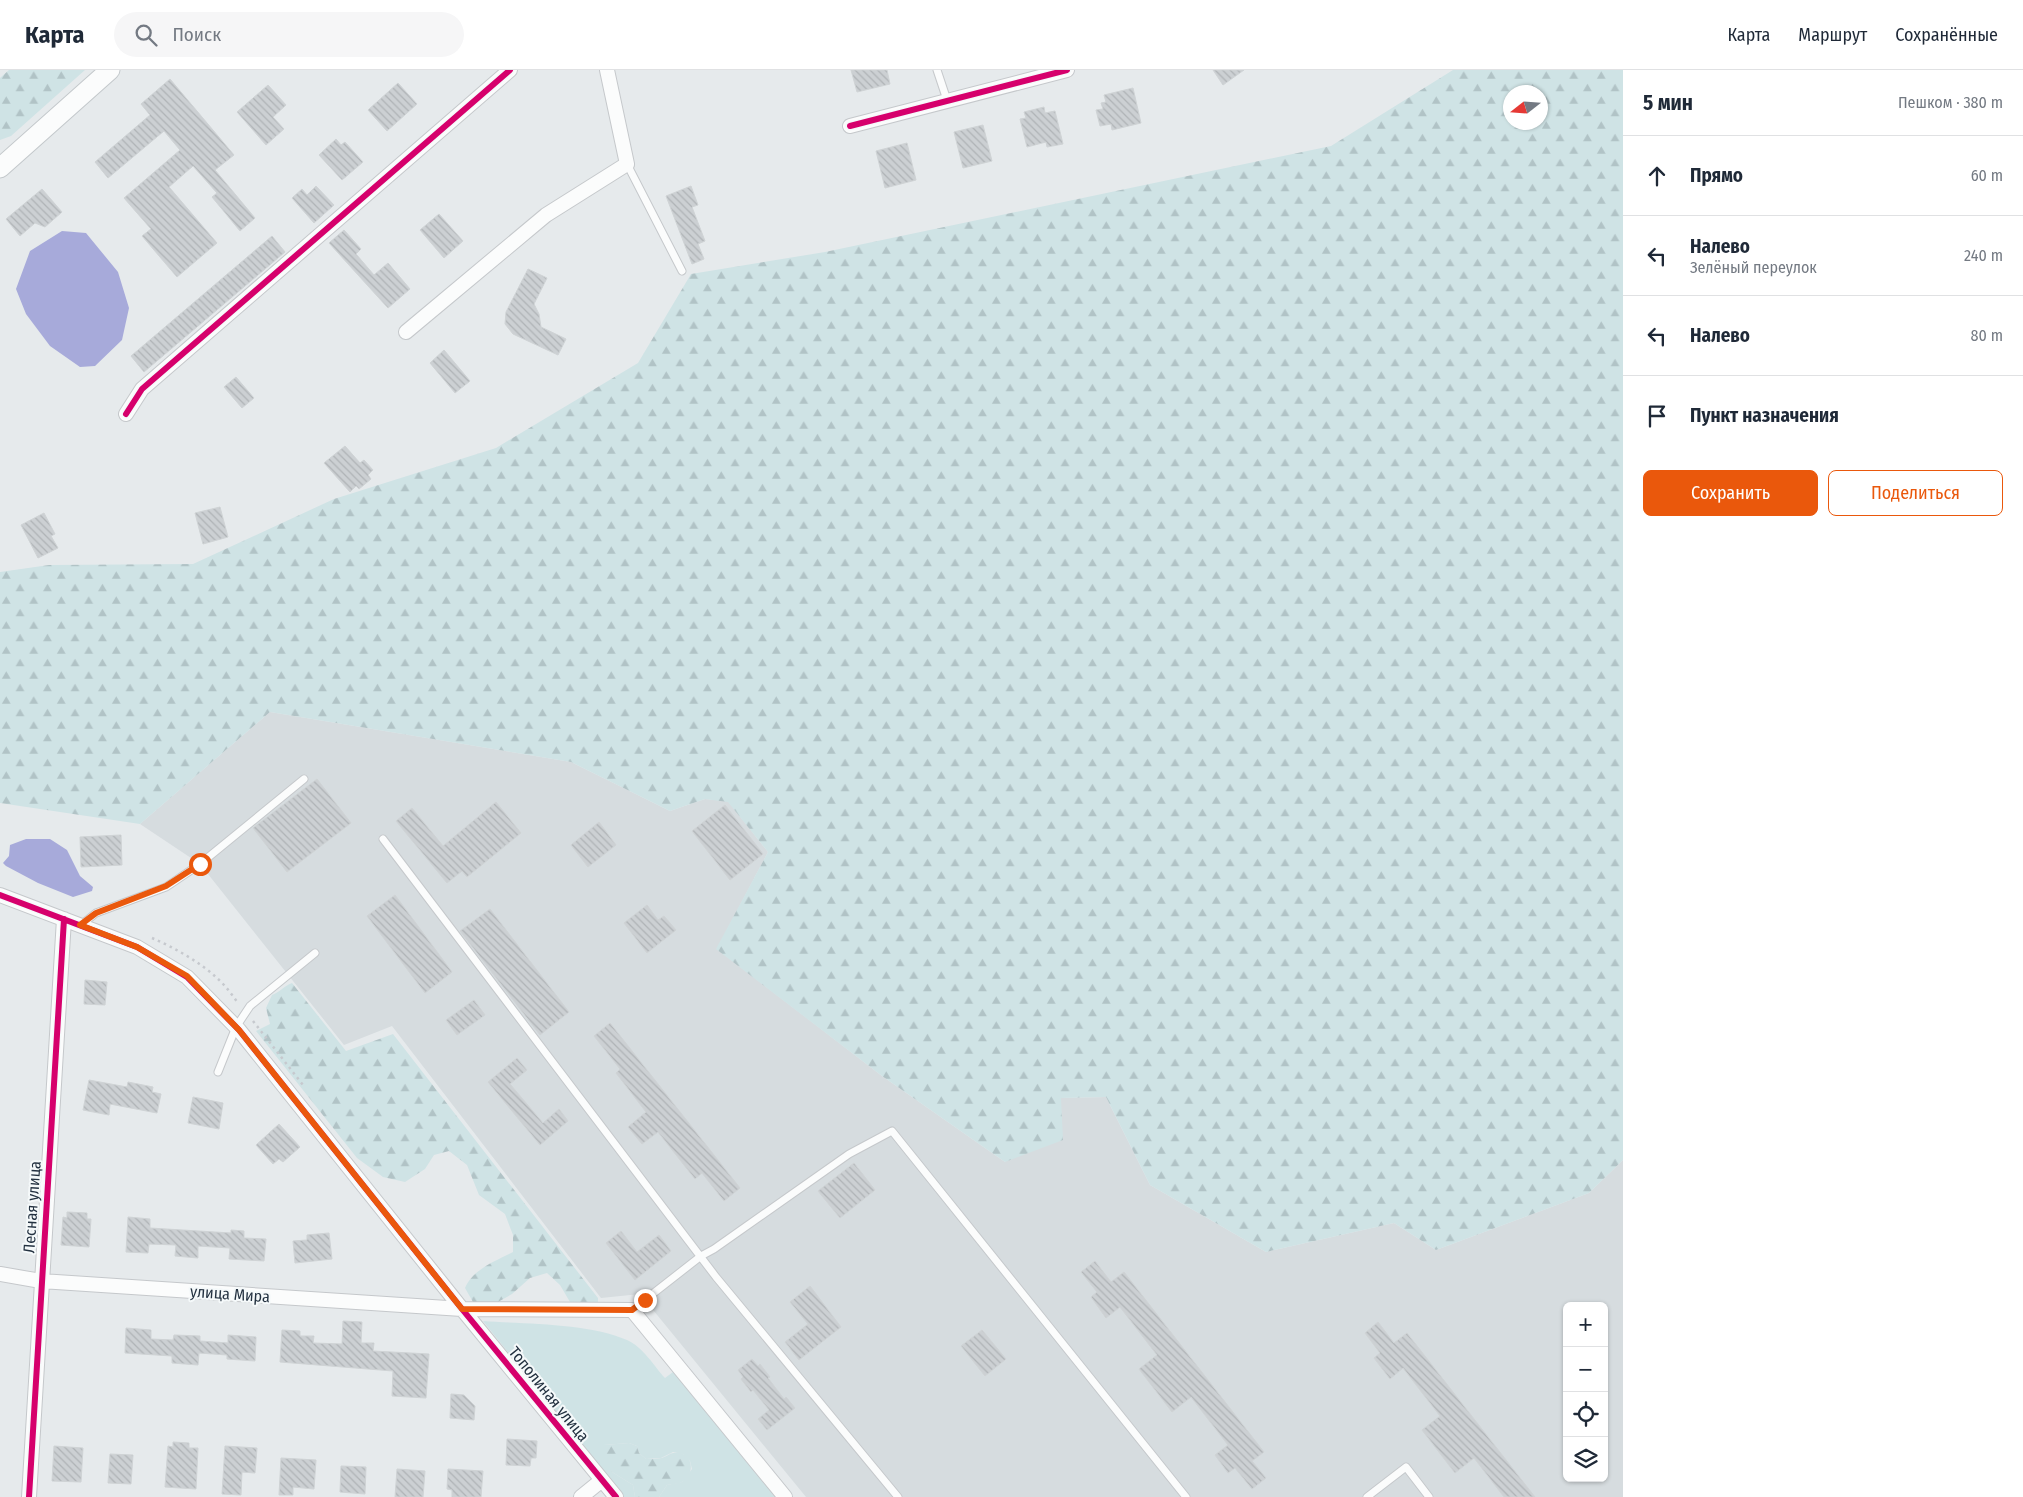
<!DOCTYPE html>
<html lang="ru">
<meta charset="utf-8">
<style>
body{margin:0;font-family:"Fira Sans Condensed",sans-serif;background:#f6f6f7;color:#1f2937}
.controls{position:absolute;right:15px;bottom:15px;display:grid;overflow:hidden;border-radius:8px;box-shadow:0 1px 4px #0004}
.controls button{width:45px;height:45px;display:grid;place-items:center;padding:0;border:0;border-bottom:1px solid #e0e1e3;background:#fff;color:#1f2937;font:25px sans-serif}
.compass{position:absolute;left:1503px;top:15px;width:45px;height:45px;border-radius:50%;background:#fff;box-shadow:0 1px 4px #0004;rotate:253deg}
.stop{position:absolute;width:15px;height:15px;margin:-11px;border:4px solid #ea580c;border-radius:50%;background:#fff}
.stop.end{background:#ea580c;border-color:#fff;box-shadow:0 1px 5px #0008}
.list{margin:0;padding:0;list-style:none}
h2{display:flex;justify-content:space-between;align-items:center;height:65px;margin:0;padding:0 20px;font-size:21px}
h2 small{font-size:16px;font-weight:400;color:#747a83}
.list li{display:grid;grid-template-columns:32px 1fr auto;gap:15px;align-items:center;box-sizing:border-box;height:80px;padding:0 20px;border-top:1px solid #e0e1e3}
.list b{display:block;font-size:19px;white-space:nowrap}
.list p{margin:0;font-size:16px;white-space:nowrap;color:#747a83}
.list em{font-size:16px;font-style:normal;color:#747a83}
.actions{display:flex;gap:10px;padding:15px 20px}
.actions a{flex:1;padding:11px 0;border:1px solid #ea580c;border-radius:8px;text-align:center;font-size:18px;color:#ea580c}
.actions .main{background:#ea580c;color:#fff}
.icon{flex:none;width:28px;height:28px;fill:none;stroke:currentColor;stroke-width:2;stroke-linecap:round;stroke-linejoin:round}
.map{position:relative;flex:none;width:1623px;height:1427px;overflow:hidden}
header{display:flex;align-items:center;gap:30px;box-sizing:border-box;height:70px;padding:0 25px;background:#fff;border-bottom:1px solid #e0e1e3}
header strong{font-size:24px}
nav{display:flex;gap:28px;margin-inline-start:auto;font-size:18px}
.search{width:350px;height:45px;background:#f6f6f7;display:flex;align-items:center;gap:12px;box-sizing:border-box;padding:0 18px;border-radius:28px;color:#747a83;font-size:19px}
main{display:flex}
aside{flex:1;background:#fff}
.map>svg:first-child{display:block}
</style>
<header>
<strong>Карта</strong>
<div class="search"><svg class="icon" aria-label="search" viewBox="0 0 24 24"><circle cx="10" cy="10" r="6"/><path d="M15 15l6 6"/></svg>Поиск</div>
<nav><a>Карта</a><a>Маршрут</a><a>Сохранённые</a></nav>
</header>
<main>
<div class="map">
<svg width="1623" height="1427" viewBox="0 0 1623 1427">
<defs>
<pattern id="forest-firs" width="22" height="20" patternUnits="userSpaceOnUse" patternTransform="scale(1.25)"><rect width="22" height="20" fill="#cfe3e5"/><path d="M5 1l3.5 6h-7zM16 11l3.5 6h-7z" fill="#b1c3c6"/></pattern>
<pattern id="building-back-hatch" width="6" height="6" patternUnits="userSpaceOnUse" patternTransform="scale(1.25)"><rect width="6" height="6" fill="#ccd0d3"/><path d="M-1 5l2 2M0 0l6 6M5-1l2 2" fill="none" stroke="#afb3b6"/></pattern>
</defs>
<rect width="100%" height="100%" fill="#e6eaec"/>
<path fill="#d6dcdf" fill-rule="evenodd" d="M270,642L571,692L670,741L705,729L728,731L768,782L717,879L882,1006L1005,1092L1061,1028L1106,1027L1150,1115L1266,1182L1394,1153L1436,1180L1589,1123L1623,1090V1427H806L640,1224L601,1228L392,956L344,975L200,794L140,754ZM1567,1236H1604V1408H1567Z"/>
<path fill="#cfe3e5" d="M483,1251C524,1254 590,1253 627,1270C643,1277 654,1296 665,1308L673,1302L775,1427H659L667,1415L682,1412L692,1399L690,1391L683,1384L673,1382L661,1388L646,1389L639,1383L637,1376L629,1373L604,1375L612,1402L633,1415L635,1427H624Z"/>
<path fill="url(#forest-firs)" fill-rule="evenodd" d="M9,0H85L11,66L0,70V8Z
M1453,0H1623V1090L1589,1123L1436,1180L1394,1153L1266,1182L1150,1115L1106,1027L1061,1028L1063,1070L1005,1092L882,1006L716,879L768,782L728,732L705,729L670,741L571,692L270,642L140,754L0,733V502L49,495L193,494L334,429L496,378L638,293L691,204L825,182L1331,76ZM1540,22V52H1510V22Z
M292,913L346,981L393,964L598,1228V1234L589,1236L570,1232L560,1215L547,1203L530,1208L512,1224L498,1232H473L465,1218C473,1199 496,1191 513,1182V1165L505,1144L479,1125L467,1095L449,1081L434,1085L425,1099L405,1112L383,1107L357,1088L256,961L270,954L266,938L272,925C280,922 284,916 292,913Z
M629,1373L637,1376L639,1383L646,1389C651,1389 657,1389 662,1388C669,1385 673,1381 681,1383C694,1387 694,1405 682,1412C678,1414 671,1414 667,1415L659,1427H635L633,1415L612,1402L599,1382L604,1375Z"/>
<path fill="#a7aada" d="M62,161L86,163L118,202L129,238L122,270L95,296L80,297L50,276L26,244L16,219L30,181Z
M26,769H50L67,780L80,806L93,817L92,821L73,827L38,813L6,796L3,793L9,786L10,775Z"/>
<path fill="url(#building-back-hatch)" stroke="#cfd3d5" d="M851,0H887L890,14L857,22Z
M1213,0H1244L1223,15Z
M170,9L234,85L215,100L255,148L240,161L212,127L217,123L193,96L169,117L217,173L177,207L142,166L151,159L124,128L180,80L164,61L108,108L95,92L150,45L141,34Z
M398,13L417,34L387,61L368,40Z
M268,15L286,35L273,47L284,59L266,75L237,42Z
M1133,18L1141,53L1112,60L1111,54L1100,56L1096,40L1103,39L1101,33L1106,32L1104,25Z
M1044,37L1045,43L1055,41L1063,74L1047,77L1046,72L1027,77L1020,49L1026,48L1024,42Z
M983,55L992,91L963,98L954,62Z
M336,69L341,75L345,72L363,92L342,110L319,85Z
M907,73L916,110L885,118L876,81Z
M316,116L334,135L314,153L292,128L302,119L307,125Z
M691,116L698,135L692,137L705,171L698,174L704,189L692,194L666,126Z
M42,119L62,142L45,157L35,153L20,166L6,149Z
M439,144L463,171L444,188L420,160Z
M344,160L361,179L356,184L374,205L388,193L410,219L388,238L329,173Z
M272,166L285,182L144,302L131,286Z
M528,199L547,208L534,234L539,244L541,257L566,269L558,285L513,264L505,254L506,242Z
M444,280L470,311L455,323L430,293Z
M236,307L254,328L242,338L224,317Z
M345,376L360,393L364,390L373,400L368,405L371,409L359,419L356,416L350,422L324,393Z
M220,437L228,467L203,474L195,443Z
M44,443L55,464L51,466L58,478L38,488L21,455Z
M317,709L351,753L287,802L253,758Z
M496,732L521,763L467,807L462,801L447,813L396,751L412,738L443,776Z
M725,735L763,784L730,810L692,761Z
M599,752L616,775L588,797L571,775Z
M121,765L122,795L81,797L80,767Z
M395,825L452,902L425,923L367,846Z
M647,835L658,850L664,846L676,860L647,883L624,853Z
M490,839L569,942L540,965L460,861Z
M85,910L107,912L105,935L84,934Z
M474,930L485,945L457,965L446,950Z
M610,953L740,1118L724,1131L702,1103L695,1109L658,1062L642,1074L628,1057L646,1042L616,1003L620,999L594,966Z
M517,988L527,1000L510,1014L543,1053L559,1039L568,1051L540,1075L488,1012Z
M89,1010L127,1017L128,1012L153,1017L152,1022L161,1024L157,1043L110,1034L109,1045L83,1040Z
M193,1027L223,1033L219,1059L188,1053Z
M279,1054L300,1077L283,1092L279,1089L273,1094L256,1075Z
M854,1093L875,1120L840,1148L818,1121Z
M67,1142L87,1143V1149H91L89,1177L61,1175L63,1147L67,1148Z
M128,1147L150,1149V1158L231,1163V1160L244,1161V1168L266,1169L264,1191L229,1189L230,1178L198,1176V1188L175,1186L176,1175L149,1174L148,1183L126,1182Z
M621,1161L637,1182L659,1165L671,1181L635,1210L606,1173Z
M329,1163L332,1189L295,1193L293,1171L307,1170V1165Z
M1095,1191L1111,1212L1124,1202L1264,1382L1252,1391L1266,1408L1252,1419L1235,1398L1228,1403L1215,1385L1228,1375L1191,1327L1172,1342L1139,1299L1157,1285L1120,1237L1106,1248L1091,1227L1097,1222L1081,1202Z
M810,1216L841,1257L799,1290L785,1272L808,1254L790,1232Z
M343,1251L362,1252L361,1273H374L373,1281L429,1284L426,1328L392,1326L393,1301L280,1292L282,1260L300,1261V1266H314L313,1273L342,1274Z
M1378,1252L1394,1273L1407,1263L1535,1427H1504L1474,1388L1455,1403L1422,1360L1440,1346L1403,1298L1390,1309L1374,1288L1380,1283L1365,1263Z
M126,1258L151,1260V1269L173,1270L174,1265L200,1266V1271L228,1273V1265L256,1267L255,1291L227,1289V1285L199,1283L198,1295L172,1293V1286L125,1283Z
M982,1260L1006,1289L985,1306L961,1276Z
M752,1289L758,1296L760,1294L770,1307L768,1308L784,1329L786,1327L795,1338L767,1360L758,1349L769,1340L753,1320L751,1322L741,1309L743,1307L738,1300Z
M451,1324L464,1325L475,1336L474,1350L450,1348Z
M507,1369L537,1371L536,1388H531L530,1396L506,1395Z
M173,1372L189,1373V1378H198L196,1419L165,1417L168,1376L173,1377Z
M54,1376L83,1378L81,1412L52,1411Z
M225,1376L257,1378L255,1403L242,1402L241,1425L222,1424Z
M110,1384L133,1385L131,1414L108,1413Z
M281,1388L316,1390L314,1419L293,1417V1425H279Z
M341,1396L366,1397L365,1424L340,1422Z
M397,1399L425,1401L423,1427H395Z
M448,1399L483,1401L481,1427H452V1420L447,1419Z"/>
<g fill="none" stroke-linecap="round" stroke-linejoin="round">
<defs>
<path id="service" d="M937,0L947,30
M627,94L682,201
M383,769L716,1207L898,1427
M81,855L96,843L166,817L200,794L304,709
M218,1002L236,957L250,936L315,883
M632,1240L701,1186L714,1179L849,1084L892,1061L1186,1427
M1367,1427L1406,1397L1429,1427"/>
<path id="minor" d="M850,56L1067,0
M406,262L546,145L627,94L607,0
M126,344L142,319L510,0
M0,825L137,877L187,907L239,960L462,1239L616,1427
M0,1204L41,1211L462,1239L632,1240L785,1427
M29,1427L64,849
M581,1427L602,1410"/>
<path id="secondary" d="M0,98L110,0"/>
</defs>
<use href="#service" stroke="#c5c8cb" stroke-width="9"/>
<use href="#minor" stroke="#c5c8cb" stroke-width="16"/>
<use href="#secondary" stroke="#c3c8cb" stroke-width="21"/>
<path stroke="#c6c9ce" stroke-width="2.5" stroke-dasharray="2.5 4" stroke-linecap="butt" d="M152,868C175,878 200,892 218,909C226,916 232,925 238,933
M253,951L303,1015"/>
<use href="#service" stroke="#fbfcfc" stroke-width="7"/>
<use href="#minor" stroke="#fbfcfc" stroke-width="14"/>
<use href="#secondary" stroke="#fbfcfc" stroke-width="19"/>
<defs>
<path id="cycleway" d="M850,56L1067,0
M126,344L142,319L510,0
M0,825L137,877L187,907L239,960L462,1239L616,1427
M29,1427L64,849"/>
</defs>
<use href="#cycleway" stroke="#f5f9fa" stroke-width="9"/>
<use href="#cycleway" stroke="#d6006c" stroke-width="6"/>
</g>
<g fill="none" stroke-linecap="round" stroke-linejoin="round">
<path stroke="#ea580c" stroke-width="6" d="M200,794L166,816L96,843L80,855L137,877L187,906L239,960L462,1239L632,1240L645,1230"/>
</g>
<g text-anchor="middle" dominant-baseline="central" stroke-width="4" stroke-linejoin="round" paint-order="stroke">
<g font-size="16" fill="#233140" stroke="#f5f9fa">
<text transform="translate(32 1137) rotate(-86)">Лесная улица</text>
<text transform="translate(230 1224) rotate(4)">улица Мира</text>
<text transform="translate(549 1324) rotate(51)">Тополиная улица</text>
</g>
</g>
</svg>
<div class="controls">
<button>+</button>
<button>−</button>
<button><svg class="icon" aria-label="locate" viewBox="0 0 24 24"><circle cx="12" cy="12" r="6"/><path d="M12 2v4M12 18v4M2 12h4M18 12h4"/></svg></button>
<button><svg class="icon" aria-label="layers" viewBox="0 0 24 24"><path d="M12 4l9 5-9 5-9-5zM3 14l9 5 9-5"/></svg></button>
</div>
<svg class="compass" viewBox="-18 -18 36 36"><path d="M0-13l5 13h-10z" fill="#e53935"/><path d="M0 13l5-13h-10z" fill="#747a83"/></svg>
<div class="stop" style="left:200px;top:794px"></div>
<div class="stop end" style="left:645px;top:1230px"></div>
</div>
<aside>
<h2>5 мин<small>Пешком · 380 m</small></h2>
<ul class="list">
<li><svg class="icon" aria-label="ahead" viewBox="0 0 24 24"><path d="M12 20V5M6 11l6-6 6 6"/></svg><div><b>Прямо</b></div><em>60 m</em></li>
<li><svg class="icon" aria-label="left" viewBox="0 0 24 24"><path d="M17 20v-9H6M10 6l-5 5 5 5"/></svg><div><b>Налево</b><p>Зелёный переулок</p></div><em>240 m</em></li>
<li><svg class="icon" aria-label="left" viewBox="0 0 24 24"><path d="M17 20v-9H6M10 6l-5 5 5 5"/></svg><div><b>Налево</b></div><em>80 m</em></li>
<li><svg class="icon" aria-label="arrive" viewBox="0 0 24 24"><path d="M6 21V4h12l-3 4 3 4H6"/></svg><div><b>Пункт назначения</b></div></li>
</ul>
<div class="actions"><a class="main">Сохранить</a><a>Поделиться</a></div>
</aside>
</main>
